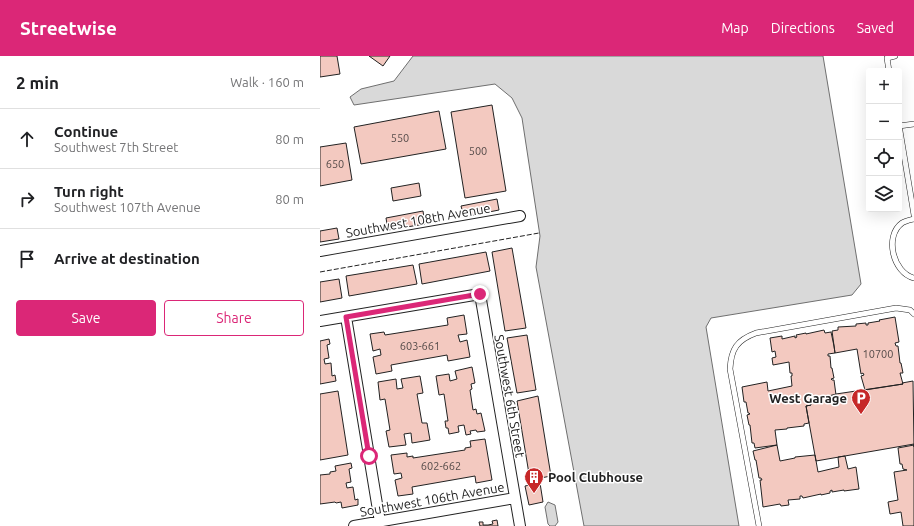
<!DOCTYPE html>
<meta charset="utf-8">
<style>
body{margin:0;font-family:Ubuntu,sans-serif;background:#f2f2f2;color:#202124}
.controls{position:absolute;right:12px;top:12px;display:grid;overflow:hidden;border-radius:4px;box-shadow:0 4px 16px #0002}
.controls button{width:36px;height:36px;display:grid;place-items:center;padding:0;border:0;border-bottom:1px solid #e0e0e0;background:#fff;color:#202124;font:20px sans-serif}
.stop{position:absolute;width:12px;height:12px;margin:-9px;border:3px solid #db2777;border-radius:50%;background:#fff}
.stop.end{background:#db2777;border-color:#fff;box-shadow:0 1px 4px #0008}
.list{margin:0;padding:0;list-style:none}
h2{display:flex;justify-content:space-between;align-items:center;height:52px;margin:0;padding:0 16px;font-size:17px}
h2 small{font-size:13px;font-weight:400;color:#757577}
.list li{display:grid;grid-template-columns:26px 1fr auto;gap:12px;align-items:center;box-sizing:border-box;height:60px;padding:0 16px;border-top:1px solid #e0e0e0}
.list b{display:block;font-size:15px;white-space:nowrap}
.list p{margin:0;font-size:13px;white-space:nowrap;color:#757577}
.list em{font-size:13px;font-style:normal;color:#757577}
.actions{display:flex;gap:8px;padding:12px 16px}
.actions a{flex:1;padding:9px 0;border:1px solid #db2777;border-radius:4px;text-align:center;font-size:14px;color:#db2777}
.actions .main{background:#db2777;color:#fff}
.icon{flex:none;width:22px;height:22px;fill:none;stroke:currentColor;stroke-width:2;stroke-linecap:round;stroke-linejoin:round}
.map{position:relative;flex:none;width:594px;height:470px;overflow:hidden}
header{display:flex;align-items:center;gap:24px;box-sizing:border-box;height:56px;padding:0 20px;background:#db2777;color:#fff}
header strong{font-size:19px}
nav{display:flex;gap:22px;margin-inline-start:auto;font-size:14px}
main{display:flex}
aside{flex:1;background:#fff}
.map>svg:first-child{display:block}
</style>
<header>
<strong>Streetwise</strong>
<nav><a>Map</a><a>Directions</a><a>Saved</a></nav>
</header>
<main>
<aside>
<h2>2 min<small>Walk · 160 m</small></h2>
<ul class="list">
<li><svg class="icon" aria-label="ahead" viewBox="0 0 24 24"><path d="M12 20V5M6 11l6-6 6 6"/></svg><div><b>Continue</b><p>Southwest 7th Street</p></div><em>80 m</em></li>
<li><svg class="icon" aria-label="right" viewBox="0 0 24 24"><path d="M7 20v-9h11M14 6l5 5-5 5"/></svg><div><b>Turn right</b><p>Southwest 107th Avenue</p></div><em>80 m</em></li>
<li><svg class="icon" aria-label="arrive" viewBox="0 0 24 24"><path d="M6 21V4h12l-3 4 3 4H6"/></svg><div><b>Arrive at destination</b></div></li>
</ul>
<div class="actions"><a class="main">Save</a><a>Share</a></div>
</aside>
<div class="map">
<svg width="594" height="470" viewBox="0 0 594 470">
<rect width="100%" height="100%" fill="#fff"/>
<path fill="#d9d9d9" stroke="#6f6f6f" d="M93,0H503L541,228L532,239L391,262L386,271L419,470H264L216,211L220,180L202,62L192,42L175,28L34,49L30,41L41,33L74,25Z
M228,446L235,449L238,466L235,470H230L228,468L225,451Z"/>
<path fill="#f3c9c0" stroke="#222" d="M0,0H17L20,18L0,21Z
M49,0H70L63,10Z
M172,49L186,135L145,142L131,56Z
M119,55L126,93L41,108L34,71Z
M26,87L32,124L0,130V91Z
M99,127L101,140L73,145L71,132Z
M177,143L179,154L144,161L141,150Z
M103,155L105,168L68,174L66,162Z
M17,172L19,183L0,186V175Z
M192,192L206,272L185,275L172,196Z
M166,196L170,215L102,228L99,208Z
M93,209L97,228L29,240L26,220Z
M19,223L22,242L0,246V226Z
M144,259L147,278L138,279L140,286L147,284L150,301L128,305L127,299L71,309L72,315L56,318L53,301L61,299L60,293L53,295L50,278L64,276L65,279L128,269L127,262Z
M575,261L579,286L575,287L576,290H578L580,307H581L583,317H580L583,328L545,334L541,320L544,319L543,317L541,318L537,293L515,297L512,275L518,274V271L536,270V268L546,267V269H548V267L560,265L559,264Z
M504,274L505,277L511,276L514,290L515,297L508,298V300H510L511,312H512L514,322L511,323L512,324H514L516,339L490,345L491,349L486,350L489,367L484,368V370L467,372V373L455,374L457,389L435,392L434,387H432L430,369H429L427,359L430,358L429,357H428L426,346H424L422,331L447,326L448,335L472,330L471,320H472V317H470L469,306L453,309L452,302L456,301L455,295L452,296L450,282L462,280V283L475,280V282L477,281L476,279L486,277V278Z
M207,279L216,334L197,337L187,282Z
M9,283L10,288L7,289L9,302L4,303L5,308L11,307L12,320L15,319L16,325L0,328V285Z
M152,311L155,327L151,328L152,333L150,334L153,354L156,353L157,358L161,357L165,375L157,376L156,374L150,375L151,378L146,379L144,369L138,370L139,376L129,378L128,372H126L125,365H128L124,338L119,339L116,320L129,318L130,325L137,323L135,315Z
M100,320L103,337L97,338L102,367H107L110,384L92,387L91,377L84,378L86,389L69,391L66,375L70,374L65,343L60,344L58,326L76,323L77,333L83,332L81,323Z
M593,325L594,391V388L496,405L486,350L491,349L490,345L516,338L583,328L582,327Z
M18,335L28,399L0,404V338Z
M218,340L231,420L210,424L197,345Z
M165,383L172,424L156,427L155,420L92,431L93,438L78,440L75,424L82,422L81,417L74,418L71,399L87,397V401L93,400V402L145,394V392L151,391L150,385Z
M457,389L460,405L475,402V401L495,399L498,416L519,411L518,401L525,400L528,413L536,411L539,433L524,435V434L512,436V434L510,435V437L501,439V438L483,442L482,440H480V443L468,444L469,449L461,450L460,448L443,451L440,424H442L441,422H439L436,404H435L433,395Z
M594,389V470H583L581,456L570,458L568,446L578,444L574,416L587,414L583,413L582,408H580L578,392Z
M31,407L32,412L29,413L31,426L26,427L27,432L33,431L35,444L38,443V449L22,452L21,446L16,447L15,446L0,448V419L10,418V416L16,415L15,410Z
M220,427L223,446L209,449L205,430Z
M177,464L178,470H160L159,466H163V469H168L173,468L172,465Z"/>
<g fill="none" stroke-linecap="round" stroke-linejoin="round">
<defs>
<path id="lane" d="M569,15L567,2L575,0
M579,69L594,159
M579,70L594,68
M594,163C590,164 585,165 582,167C564,180 573,217 594,222
M439,470L410,313C411,293 417,284 436,277L576,252L590,254L594,258"/>
<path id="street" d="M0,195L200,160
M26,261L60,466
M0,265L160,238L200,470
M34,470L195,442"/>
</defs>
<use href="#lane" stroke="#222" stroke-width="6"/>
<use href="#street" stroke="#222" stroke-width="12"/>
<use href="#lane" stroke="#fff" stroke-width="5"/>
<use href="#street" stroke="#fff" stroke-width="10"/>
<path stroke="#222" stroke-width="1" stroke-dasharray="5 2" stroke-linecap="butt" d="M0,216L219,177"/>
</g>
<g fill="none" stroke-linecap="round" stroke-linejoin="round">
<path stroke="#db2777" stroke-width="5" d="M49,400L26,261L160,238"/>
</g>
<defs>
<symbol id="parking-pin" viewBox="-11 -11 22 30"><path d="M0 17L-7.5 6A9.5 9.5 0 1 1 7.5 6Z" fill="#c62828" stroke="#fff"/><path d="M-3.5-5.5H1a3.5 3.5 0 0 1 0 7H-1V5.5H-3.5ZM-1-3.4V-.6H.8a1.4 1.4 0 0 0 0-2.8Z" fill="#fff"/></symbol>
<symbol id="building-pin" viewBox="-11 -11 22 30"><path d="M0 17L-7.5 6A9.5 9.5 0 1 1 7.5 6Z" fill="#c62828" stroke="#fff"/><path d="M-4-6H4V6H1V3H-1V6H-4ZM-2.5-4.3h1.7v1.8h-1.7ZM.8-4.3h1.7v1.8H.8ZM-2.5-1h1.7V.8h-1.7ZM.8-1h1.7V.8H.8Z" fill="#fff"/></symbol>
</defs>
<g fill-rule="evenodd">
<use href="#parking-pin" x="530" y="331" width="22" height="30"/>
<use href="#building-pin" x="203" y="410" width="22" height="30"/>
</g>
<g text-anchor="middle" dominant-baseline="central" stroke-width="3" stroke-linejoin="round" paint-order="stroke">
<g font-size="11" fill="#564c4a">
<text x="80" y="82">550</text>
<text x="158" y="95">500</text>
<text x="15" y="108">650</text>
<text x="100" y="290">603-661</text>
<text x="558" y="298">10700</text>
<text x="121" y="410">602-662</text>
</g>
<g font-size="13" fill="#222" stroke="#fff">
<text transform="translate(98 164) rotate(-10)">Southwest 108th Avenue</text>
<text transform="translate(190 340) rotate(80)">Southwest 6th Street</text>
<text transform="translate(112 443) rotate(-10)">Southwest 106th Avenue</text>
</g>
<g font-size="13" font-weight="bold" fill="#222" stroke="#fff" text-anchor="end">
<text x="527" y="342">West Garage</text>
<text x="228" y="421" text-anchor="start">Pool Clubhouse</text>
</g>
</g>
</svg>
<div class="controls">
<button>+</button>
<button>−</button>
<button><svg class="icon" aria-label="locate" viewBox="0 0 24 24"><circle cx="12" cy="12" r="6"/><path d="M12 2v4M12 18v4M2 12h4M18 12h4"/></svg></button>
<button><svg class="icon" aria-label="layers" viewBox="0 0 24 24"><path d="M12 4l9 5-9 5-9-5zM3 14l9 5 9-5"/></svg></button>
</div>
<div class="stop" style="left:49px;top:400px"></div>
<div class="stop end" style="left:160px;top:238px"></div>
</div>
</main>
